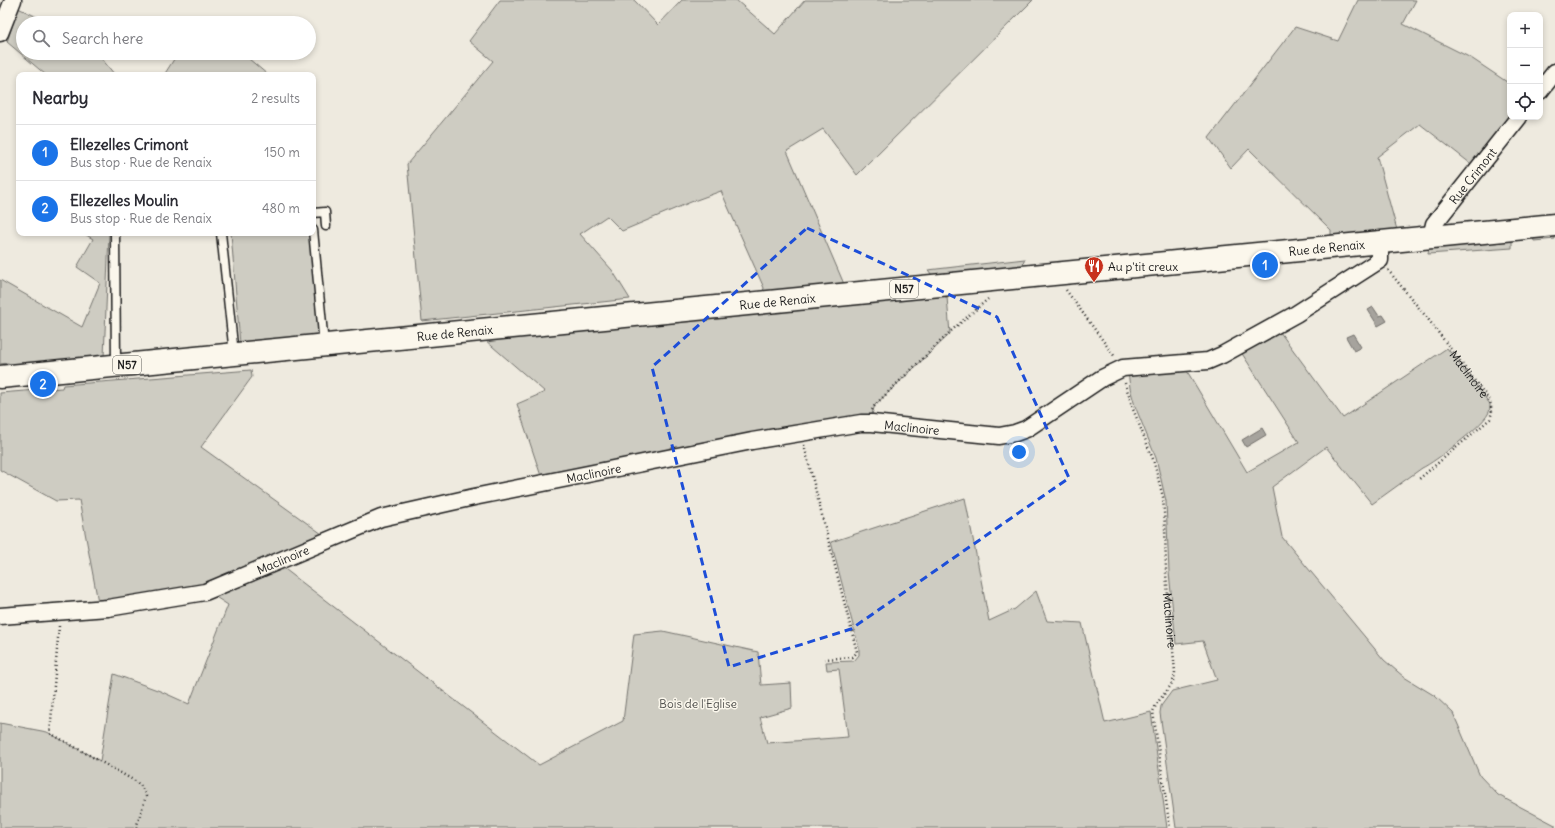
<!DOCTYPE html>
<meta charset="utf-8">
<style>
body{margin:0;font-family:Delius,sans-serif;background:#f2f2f3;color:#2b2b33}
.controls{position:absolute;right:12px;top:12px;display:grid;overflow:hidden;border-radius:8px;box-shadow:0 2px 6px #0003}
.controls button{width:36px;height:36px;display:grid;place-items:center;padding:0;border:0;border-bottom:1px solid #e1e1e2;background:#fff;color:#2b2b33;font:20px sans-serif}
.you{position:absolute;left:1019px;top:452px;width:14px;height:14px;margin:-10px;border:3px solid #fff;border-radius:50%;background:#1a73e8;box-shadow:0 0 0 6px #1a73e833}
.badge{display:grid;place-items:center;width:26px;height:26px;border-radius:50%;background:#1a73e8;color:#fff;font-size:13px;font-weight:700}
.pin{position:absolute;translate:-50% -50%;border:2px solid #fff;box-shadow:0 1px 4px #0006}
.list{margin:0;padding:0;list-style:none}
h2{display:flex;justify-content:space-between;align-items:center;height:52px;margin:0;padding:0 16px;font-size:17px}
h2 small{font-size:13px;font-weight:400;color:#7c7c81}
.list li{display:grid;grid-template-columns:26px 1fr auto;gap:12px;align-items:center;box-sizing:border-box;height:56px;padding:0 16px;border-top:1px solid #e1e1e2}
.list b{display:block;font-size:15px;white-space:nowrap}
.list p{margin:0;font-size:13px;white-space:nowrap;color:#7c7c81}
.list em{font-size:13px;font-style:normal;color:#7c7c81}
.icon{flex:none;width:22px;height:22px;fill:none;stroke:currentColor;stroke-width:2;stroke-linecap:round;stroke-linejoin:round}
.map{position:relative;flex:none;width:1555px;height:828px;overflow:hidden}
.search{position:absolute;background:#fff;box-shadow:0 2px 6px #0003;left:16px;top:16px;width:300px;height:44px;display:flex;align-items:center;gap:10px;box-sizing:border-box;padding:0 14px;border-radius:22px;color:#7c7c81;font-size:15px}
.panel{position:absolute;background:#fff;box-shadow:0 2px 6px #0003;left:16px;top:72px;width:300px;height:164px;border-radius:8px}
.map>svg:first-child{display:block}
</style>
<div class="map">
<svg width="1555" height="828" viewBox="0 0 1555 828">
<rect width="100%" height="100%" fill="#eeeadf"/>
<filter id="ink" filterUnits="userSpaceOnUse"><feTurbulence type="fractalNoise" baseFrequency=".025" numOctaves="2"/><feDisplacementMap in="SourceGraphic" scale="8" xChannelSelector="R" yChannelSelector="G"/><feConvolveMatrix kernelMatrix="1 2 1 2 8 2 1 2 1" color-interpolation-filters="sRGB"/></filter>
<g filter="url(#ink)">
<path fill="#ceccc2" stroke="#75746f" d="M500,0H634L658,25L682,0H736L775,34L805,0H1033L857,175L823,129L787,151L844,284L763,293L764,288L721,191L691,202L622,231L607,216L580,234L612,270L630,299L422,321L407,164L493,61L469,41Z
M1358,0H1416L1403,24L1471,58L1510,84V117L1475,167L1420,124L1377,157L1397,230L1331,235V230L1249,149L1231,168L1209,138L1295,27L1338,41Z
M18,8L50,23H23V53H97L115,75H46L7,42Z
M178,53H242L268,75H164Z
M83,233H106L109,234L104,357L15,367L8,363L0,364V280L82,327L100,283L77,267L93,239Z
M231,233H312L321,337L240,344Z
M1555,235V239L1534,241L1533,237Z
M1512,239V248L1428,254L1429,246Z
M1025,259L1022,266L932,275L928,270Z
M944,294L945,297H947L950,334L875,405L870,420L543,482L517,404L545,392L485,340L619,328V326Z
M1277,328L1343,418L1447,348L1490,404C1490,407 1490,411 1488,414C1482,426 1435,462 1422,468L1372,504L1326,447L1272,487L1282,537L1384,660L1404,677L1435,696L1453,713L1480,776L1498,795L1555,825V828H1176L1160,713L1161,706L1172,691L1217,680L1203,641L1176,644L1169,572L1166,501L1156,458L1135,406L1130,388L1128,371L1184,366L1247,472L1299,442L1241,352Z
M251,370L252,377L201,447L329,539L208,586L98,602L79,500L56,501L0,470V393L62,388L63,385Z
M965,498L989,621L1015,609L1036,591L1047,621L1082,623L1105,723L1151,712L1167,828H0V723L47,732L100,761L114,674L160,691L189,704L228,605L208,592L277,563L539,765L623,721L634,634L663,631L758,652L761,685L791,683L792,708L760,717L767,743L848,737L839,669L827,670L826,662L854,661L859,655V648L831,542Z"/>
<path fill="#a6a39d" stroke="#6f6d69" d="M1373,307L1379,316L1383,315L1387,321L1378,326L1368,310Z
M1353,334L1361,347L1354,351L1346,337Z
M1262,428L1266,435L1246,447L1242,440Z"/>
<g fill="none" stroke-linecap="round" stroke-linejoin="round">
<defs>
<path id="service" d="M313,213L325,212L326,226
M313,230L324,345
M115,233L116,364
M221,233L234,354"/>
<g id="minor">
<path d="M0,33L13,0"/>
<path d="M1540,91L1555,72"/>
<path id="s3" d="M1431,237L1434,224L1519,117"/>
<path id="s4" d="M0,616L108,608L205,592L381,518L474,497L752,441L861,423H872L999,436L1015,433L1026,429L1102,378L1123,368L1208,361L1222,355L1296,314L1380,260V242"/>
</g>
<g id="primary">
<path id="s5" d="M0,377L1555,225"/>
</g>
</defs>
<use href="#service" stroke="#1c1c1c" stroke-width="11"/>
<use href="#minor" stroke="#1c1c1c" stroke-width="19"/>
<use href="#primary" stroke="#1c1c1c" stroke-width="25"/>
<g stroke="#1c1c1c" stroke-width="2.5" stroke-dasharray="1 3" stroke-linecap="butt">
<path id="s1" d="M1388,270L1428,319L1490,401L1492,412L1490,419L1419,479"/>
<path d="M1066,290L1115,357"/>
<path id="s2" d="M1125,383L1133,409L1153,459L1163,497L1165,526L1166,574L1175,672C1174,689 1158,696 1153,712L1170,828"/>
<path d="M872,410L875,405L951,331L988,299"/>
<path d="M804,445L857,652L853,657L825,659"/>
<path d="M59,626L50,733L135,781L142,787L146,796L136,828"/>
</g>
<use href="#service" stroke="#fbf7ec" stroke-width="8"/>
<use href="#minor" stroke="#fbf7ec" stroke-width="16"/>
<use href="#primary" stroke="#fbf7ec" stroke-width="22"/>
</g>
</g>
<path fill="none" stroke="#1d4ed8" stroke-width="3" stroke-dasharray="8 5" stroke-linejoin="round" d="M807,228L997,317L1069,478L851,629L729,667L652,367Z"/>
<defs>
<symbol id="restaurant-pin" viewBox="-11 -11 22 30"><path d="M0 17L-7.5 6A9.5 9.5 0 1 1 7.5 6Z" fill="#c8321e" stroke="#fbf7ec"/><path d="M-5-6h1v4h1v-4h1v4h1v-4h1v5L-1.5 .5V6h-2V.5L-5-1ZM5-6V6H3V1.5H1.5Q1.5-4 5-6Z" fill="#fff"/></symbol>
</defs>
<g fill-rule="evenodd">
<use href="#restaurant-pin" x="1083" y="255" width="22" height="30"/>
</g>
<g text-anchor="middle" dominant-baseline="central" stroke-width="3" stroke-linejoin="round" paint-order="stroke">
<g fill="#fbf7ec" stroke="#5f5e5a" stroke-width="1">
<rect x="890" y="280" width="28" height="18" rx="3"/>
<rect x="113" y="356" width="28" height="18" rx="3"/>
</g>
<g font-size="11" font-weight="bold" fill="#1c1c1c">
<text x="904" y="289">N57</text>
<text x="127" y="365">N57</text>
</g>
<g font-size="12" fill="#1c1c1c" stroke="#fbf7ec">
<text stroke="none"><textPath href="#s3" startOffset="75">Rue Crimont</textPath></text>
<text stroke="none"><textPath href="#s5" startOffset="1333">Rue de Renaix</textPath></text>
<text stroke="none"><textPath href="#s5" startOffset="781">Rue de Renaix</textPath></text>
<text stroke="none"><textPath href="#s5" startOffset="457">Rue de Renaix</textPath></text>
<text stroke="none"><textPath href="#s1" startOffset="132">Maclinoire</textPath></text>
<text stroke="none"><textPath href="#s4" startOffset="938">Maclinoire</textPath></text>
<text stroke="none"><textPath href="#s4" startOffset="615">Maclinoire</textPath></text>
<text stroke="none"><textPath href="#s4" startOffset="291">Maclinoire</textPath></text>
<text stroke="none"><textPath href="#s2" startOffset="244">Maclinoire</textPath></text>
</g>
<g font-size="12" fill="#1c1c1c" stroke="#fbf7ec" text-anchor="start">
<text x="1108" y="266">Au p'tit creux</text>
</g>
<g font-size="12" fill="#51514e" stroke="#fbf7ec">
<text x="698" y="703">Bois de l'Eglise</text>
</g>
</g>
</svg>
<div class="controls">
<button>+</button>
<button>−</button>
<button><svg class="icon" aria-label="locate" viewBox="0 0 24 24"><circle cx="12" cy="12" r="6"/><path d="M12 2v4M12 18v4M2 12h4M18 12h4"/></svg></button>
</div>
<div class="you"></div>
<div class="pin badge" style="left:1265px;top:265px">1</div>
<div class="pin badge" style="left:43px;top:384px">2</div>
<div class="search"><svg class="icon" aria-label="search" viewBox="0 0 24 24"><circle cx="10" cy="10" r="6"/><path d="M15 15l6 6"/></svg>Search here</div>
<section class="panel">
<h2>Nearby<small>2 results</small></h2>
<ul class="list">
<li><span class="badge">1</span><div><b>Ellezelles Crimont</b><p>Bus stop · Rue de Renaix</p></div><em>150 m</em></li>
<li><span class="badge">2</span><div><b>Ellezelles Moulin</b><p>Bus stop · Rue de Renaix</p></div><em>480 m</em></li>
</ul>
</section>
</div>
